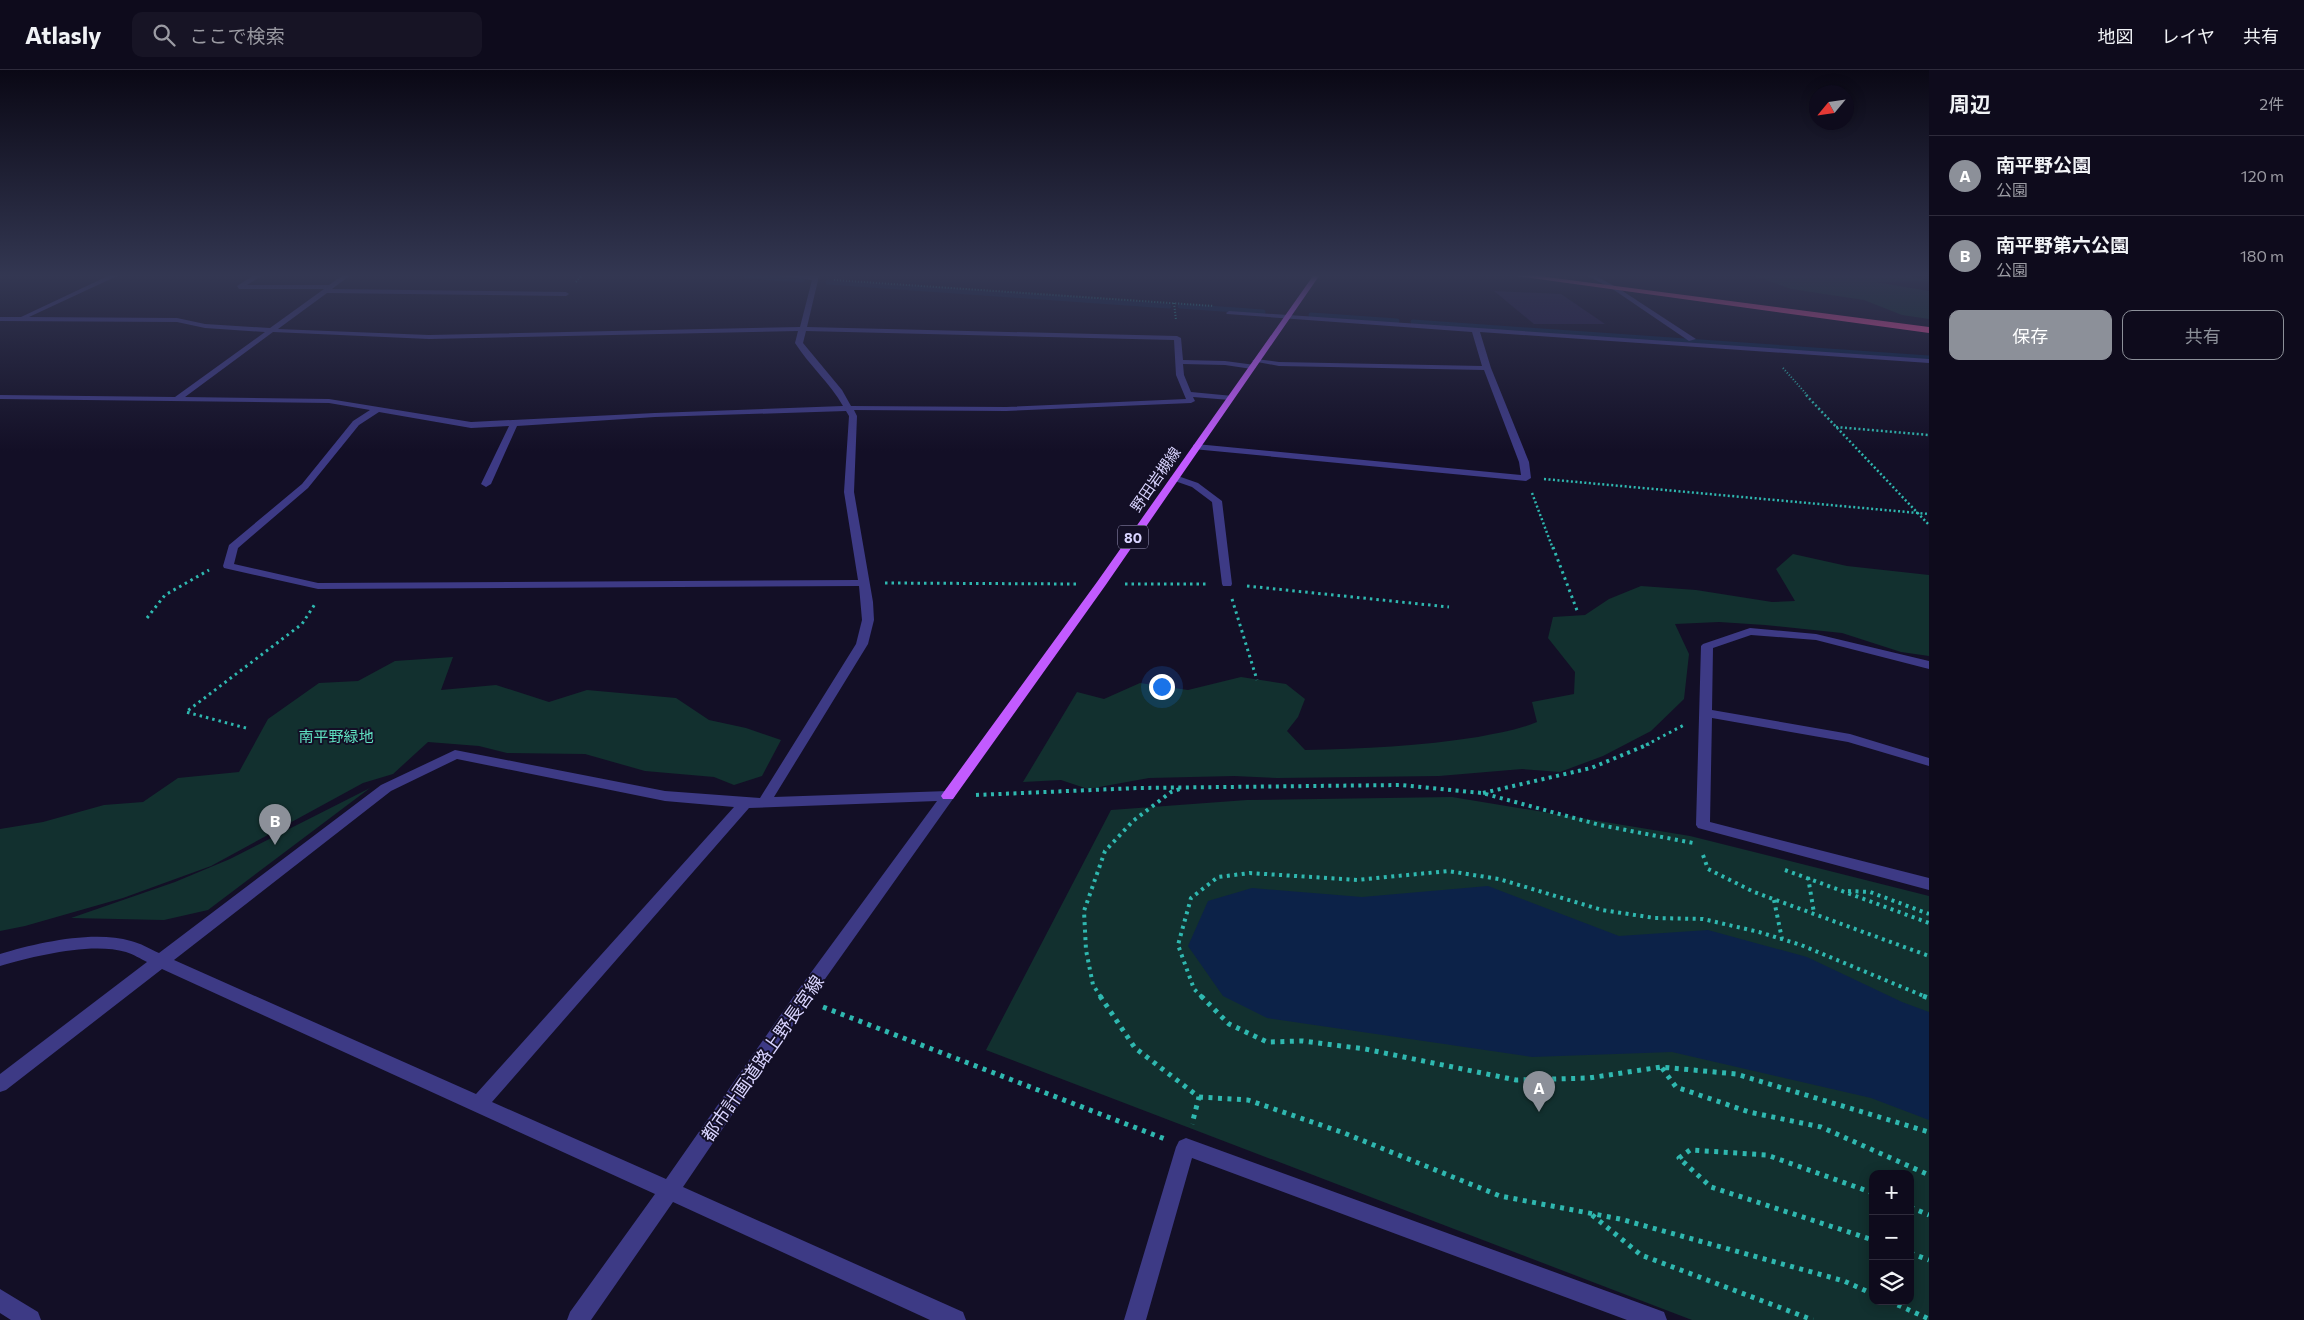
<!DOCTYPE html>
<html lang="ja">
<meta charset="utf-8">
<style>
body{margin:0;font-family:Commissioner,"Noto Sans JP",sans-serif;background:#171425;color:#f1f3f6}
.controls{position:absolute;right:15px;bottom:15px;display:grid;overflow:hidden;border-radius:10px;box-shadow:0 2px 12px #0003}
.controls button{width:45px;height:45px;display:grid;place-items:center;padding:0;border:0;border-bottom:1px solid #2e2b3b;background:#0e0b1c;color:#f1f3f6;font:25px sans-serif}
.compass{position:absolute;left:1809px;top:15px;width:45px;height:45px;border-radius:50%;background:#0e0b1c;box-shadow:0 2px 12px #0003;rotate:241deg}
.you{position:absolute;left:1161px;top:616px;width:18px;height:18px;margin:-12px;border:4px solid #fff;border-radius:50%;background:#1a73e8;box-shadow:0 0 0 8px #1a73e833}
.badge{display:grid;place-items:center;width:32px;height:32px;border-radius:50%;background:#8c9099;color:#fff;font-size:16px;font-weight:700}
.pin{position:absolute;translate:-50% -41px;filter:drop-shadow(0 1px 2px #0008)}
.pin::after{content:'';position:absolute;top:26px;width:18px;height:15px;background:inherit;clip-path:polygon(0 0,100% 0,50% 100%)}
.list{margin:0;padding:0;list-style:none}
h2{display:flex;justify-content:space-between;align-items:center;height:65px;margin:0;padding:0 20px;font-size:21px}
h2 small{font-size:16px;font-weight:400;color:#9b9ba3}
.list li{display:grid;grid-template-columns:32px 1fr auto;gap:15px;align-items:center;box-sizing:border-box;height:80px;padding:0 20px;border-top:1px solid #2e2b3b}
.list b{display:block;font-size:19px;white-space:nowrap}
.list p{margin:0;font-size:16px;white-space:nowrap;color:#9b9ba3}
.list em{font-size:16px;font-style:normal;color:#9b9ba3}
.actions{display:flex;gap:10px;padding:15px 20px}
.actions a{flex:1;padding:11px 0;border:1px solid #8c9099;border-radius:10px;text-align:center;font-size:18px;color:#8c9099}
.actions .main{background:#8c9099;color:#fff}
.icon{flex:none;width:28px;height:28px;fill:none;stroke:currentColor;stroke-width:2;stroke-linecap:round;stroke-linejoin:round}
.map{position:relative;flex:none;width:1929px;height:1250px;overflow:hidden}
header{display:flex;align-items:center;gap:30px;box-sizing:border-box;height:70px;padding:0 25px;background:#0e0b1c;border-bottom:1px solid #2e2b3b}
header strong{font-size:24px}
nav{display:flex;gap:28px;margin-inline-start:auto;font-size:18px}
.search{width:350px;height:45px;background:#171425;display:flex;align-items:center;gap:12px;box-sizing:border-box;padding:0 18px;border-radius:10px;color:#9b9ba3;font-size:19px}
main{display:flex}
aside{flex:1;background:#0e0b1c}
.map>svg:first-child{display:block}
</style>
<header>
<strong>Atlasly</strong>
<div class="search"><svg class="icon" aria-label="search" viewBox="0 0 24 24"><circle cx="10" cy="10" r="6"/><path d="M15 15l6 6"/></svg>ここで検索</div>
<nav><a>地図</a><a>レイヤ</a><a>共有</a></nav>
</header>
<main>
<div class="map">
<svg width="1929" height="1250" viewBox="0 0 1929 1250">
<rect width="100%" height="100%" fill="#130f26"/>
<path fill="#12302f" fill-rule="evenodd" d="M1755,206H1909L1929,211L1875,212L1929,221V249L1902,245L1864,230L1791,219Z
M1793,484L1847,496L1929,505V586L1901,582L1842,563L1765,555L1719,552L1675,554L1689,584L1684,629L1651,661L1603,686L1560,702L1522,699L1439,706L1277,708L1234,706L1149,708L1088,719L1061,710L1023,712L1077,622L1104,629L1140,613L1188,620L1241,607L1286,614L1305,629L1298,647L1287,661L1305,680C1363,679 1421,676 1478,667C1498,663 1518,660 1537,652L1532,632L1574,624L1575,602L1548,568L1553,547L1585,545L1609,529L1641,516L1696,520L1772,532L1795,531L1776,499Z
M453,587L441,620L496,615L549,632L587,620L676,628L709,650L746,658L781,670L762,706L734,715L714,707L645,701L585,684L507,683L479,676L428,672L393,704L363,713L211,796L123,828L25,856L0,861V759L43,752L104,735L143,732L178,708L239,702L268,649L319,613L358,611L395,591Z
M370,718L208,840L164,850L71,848L175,812L230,789Z
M1452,727L1690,766L1929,826V1250H1692L986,980L1111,740L1247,730ZM1873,1104H1910V1231H1873Z"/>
<path fill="#0c2248" d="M1488,816L1619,866L1708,860L1807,887L1902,932L1929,942V1050L1871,1028L1672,982L1532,987L1267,948L1223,926L1188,876L1208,831L1252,818L1362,827Z"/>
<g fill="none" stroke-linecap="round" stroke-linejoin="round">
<path stroke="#0c2248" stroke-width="5" d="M747,206L802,210
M828,212L1169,236
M1180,236L1263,242
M1311,245L1397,251
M1413,252L1929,288"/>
</g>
<path fill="#241b47" d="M1494,221L1561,224L1605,254H1534Z"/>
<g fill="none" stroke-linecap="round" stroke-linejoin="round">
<path stroke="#2fb8b0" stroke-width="2" stroke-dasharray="1 2" stroke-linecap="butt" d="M834,210L1214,236
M576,212L581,206
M1174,233L1176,250
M1783,298L1808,326"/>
<path stroke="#2fb8b0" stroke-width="2.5" stroke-dasharray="2 2.5" stroke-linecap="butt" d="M1806,325L1929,455
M1836,357L1929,365
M1544,409L1929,444
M1532,423L1553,479"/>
<path stroke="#2fb8b0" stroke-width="3" stroke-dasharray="2.5 4" stroke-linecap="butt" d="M1553,477L1578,543
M885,513L1076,514
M1125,514H1208
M1247,516L1449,537
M1232,529L1257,610
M147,548L165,525L209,500
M246,658L186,642L302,554L315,534
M1646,675L1684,655"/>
<path stroke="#2fb8b0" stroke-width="4" stroke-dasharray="3 4.5" stroke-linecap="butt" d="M1483,723L1591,698L1649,674
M976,725L1138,718L1400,715L1482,723L1600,755L1693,773
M1703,785L1708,799L1754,822L1929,886
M1785,800L1929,853
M1808,807L1814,843
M1848,821L1870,822L1929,844
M1774,830L1782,869
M1101,927L1093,915L1086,880L1084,841L1105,781L1133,751L1171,722L1180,719
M1202,927L1194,919L1178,875L1191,828L1218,807L1250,803L1357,810L1448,801L1499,809L1602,840L1655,848L1703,849L1759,862L1801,875L1926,927"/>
<path stroke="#2fb8b0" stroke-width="5" stroke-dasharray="4 5.5" stroke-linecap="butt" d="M1100,926L1135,978L1199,1027L1192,1054
M1201,926L1229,954L1267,972L1303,971L1365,979L1516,1010L1589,1008L1661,997L1736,1004L1929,1062
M1923,926L1929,928
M823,937L1165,1069
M1662,998L1676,1017L1749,1042L1821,1057L1929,1105
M1199,1027L1248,1030L1344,1063L1500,1126L1620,1149L1844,1211L1873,1224
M1873,1123L1767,1085L1690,1080L1679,1088L1711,1117L1873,1170
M1910,1137L1929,1145
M1592,1145L1641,1185L1813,1250
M1910,1183L1929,1190
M1889,1231L1929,1249"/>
<path fill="#3d3a85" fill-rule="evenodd" d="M108,206H117L29,247L177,248L205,254L270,258L324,219H239L237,216L253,206H261L247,215H329L342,206H349L332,219L566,222L569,224L566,226L327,223L278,259L429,265L800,257L812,210L781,206H819L807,257L1177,266L1181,268L1183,290L1225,291L1255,295L1256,297L1252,299L1225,295L1183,294L1184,305L1191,322L1233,326V330H1230L1193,327L1195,331L1191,333L1006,341L854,340L857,346L854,422L873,532L874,550L868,574L774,727L948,721L953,723L955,726L808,933L683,1117L963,1242L966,1250H930L673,1132L591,1250H567L570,1242L655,1124L162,899L6,1020L0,1022V1004L147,892C141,889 133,884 126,882C91,872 35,886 0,896V884C37,873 93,860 131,871C140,873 150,879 159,883L381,715L455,680L665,721L760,728L856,574L862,550L859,516L318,519L224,498L223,496L229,475L302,414L353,351L370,340L329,333L0,329V325L175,327L265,262L205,258L177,252L0,251V247H21ZM798,261L795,273C809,295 830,313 843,336L655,343L471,352L329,329L185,327L273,262L429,269ZM806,261L1174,270L1176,305L1186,329L1006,337L851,336L842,320L803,273ZM846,341L849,346L844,422L858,510L318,513L234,494L238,478L308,418L359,355L379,342L471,358L509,356L481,414L486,417L491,414L517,356L655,347ZM457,689L665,731L734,737L476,1024L174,890L391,721ZM937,731L796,923L666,1109L492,1032L749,738Z
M1588,206H1596L1618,218L1696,269L1689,271L1614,220Z
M1229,241L1929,289V293L1480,262L1491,298L1529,392L1531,408L1526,411L1193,379V375L1196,374L1521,405L1519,392L1484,300L1279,296L1252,291L1256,289L1279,292L1482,296L1472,262L1227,244L1226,243Z
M1175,405L1198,413L1222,431L1232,514L1231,516H1223L1222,514L1212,432L1192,417L1172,410L1170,408Z
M1750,558L1816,564L1929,591V599L1816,570L1751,565L1713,578L1712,640L1850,664L1929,688V696L1848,672L1712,648L1710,752L1929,808V820L1698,758L1696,755L1701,576L1703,574Z
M1186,1068L1656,1239L1664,1242L1667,1250H1627L1192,1088L1146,1250H1124L1176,1077L1179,1071Z
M0,1219L38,1242L41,1250H11L0,1243Z"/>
<path fill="#c25bff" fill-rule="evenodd" d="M1313,206H1319L1105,516L953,729H943L941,726L943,723L1097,512Z"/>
<path fill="#ff4fa3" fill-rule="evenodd" d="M1516,206H1539L1929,257V263Z"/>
</g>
<linearGradient id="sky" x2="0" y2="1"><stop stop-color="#0a0815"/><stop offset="0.54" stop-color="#333752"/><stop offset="1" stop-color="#333752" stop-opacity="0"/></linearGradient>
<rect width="1929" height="381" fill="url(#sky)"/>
<g text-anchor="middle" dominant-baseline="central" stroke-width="4" stroke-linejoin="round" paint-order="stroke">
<rect fill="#130f26" stroke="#9e99be" stroke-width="1" x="1118" y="455.5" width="30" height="23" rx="4"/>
<g font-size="14" font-weight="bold" fill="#d9d4ff">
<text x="1133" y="467">80</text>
</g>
<g font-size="15" fill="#d9d4ff" stroke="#130f26">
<text transform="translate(1155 409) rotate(-55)">野田岩槻線</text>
</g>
<g font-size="15" fill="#5fe0c0" stroke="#130f26">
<text x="336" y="666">南平野緑地</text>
</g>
<g font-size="18" fill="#d9d4ff" stroke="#130f26">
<text transform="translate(762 988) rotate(-55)">都市計画道路上野長宮線</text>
</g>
</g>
</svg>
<div class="controls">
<button>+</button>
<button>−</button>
<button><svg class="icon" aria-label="layers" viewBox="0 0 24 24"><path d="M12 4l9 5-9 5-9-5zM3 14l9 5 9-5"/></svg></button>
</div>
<svg class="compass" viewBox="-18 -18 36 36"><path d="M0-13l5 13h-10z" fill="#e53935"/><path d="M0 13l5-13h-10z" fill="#9b9ba3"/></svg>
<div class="you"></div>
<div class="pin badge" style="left:1539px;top:1042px">A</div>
<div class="pin badge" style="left:275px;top:775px">B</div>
</div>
<aside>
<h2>周辺<small>2件</small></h2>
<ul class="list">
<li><span class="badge">A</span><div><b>南平野公園</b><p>公園</p></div><em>120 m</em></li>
<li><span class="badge">B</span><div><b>南平野第六公園</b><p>公園</p></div><em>180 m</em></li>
</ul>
<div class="actions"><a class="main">保存</a><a>共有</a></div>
</aside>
</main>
